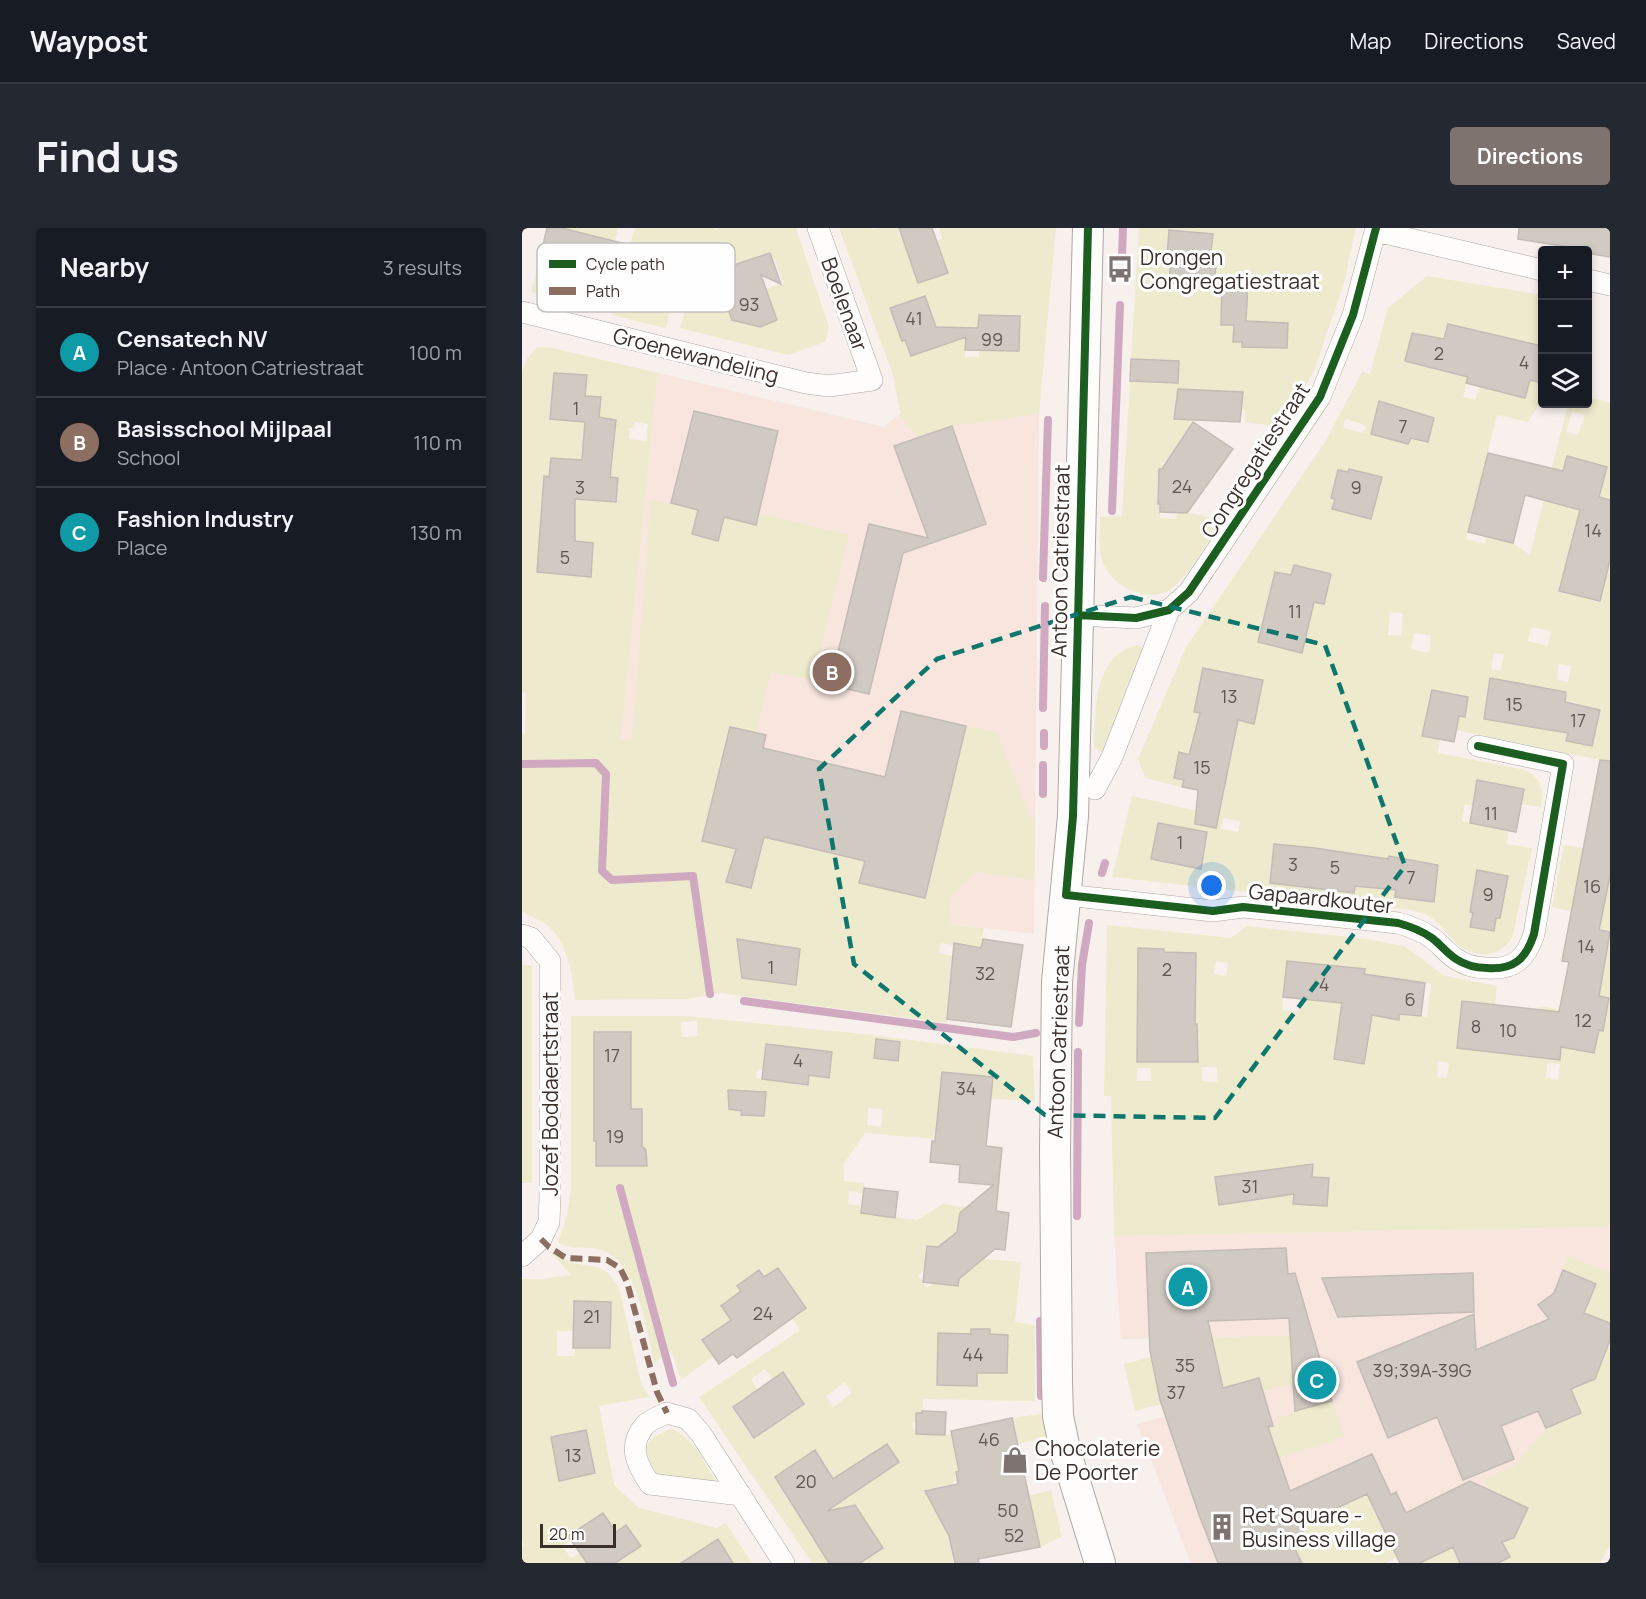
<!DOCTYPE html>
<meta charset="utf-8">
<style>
body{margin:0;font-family:Manrope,sans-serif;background:#242831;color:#f1f3f6}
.controls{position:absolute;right:18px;top:18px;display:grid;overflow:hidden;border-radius:6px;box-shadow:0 3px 9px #0003}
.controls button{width:54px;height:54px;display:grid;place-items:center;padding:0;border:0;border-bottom:2px solid #363941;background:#171b24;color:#f1f3f6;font:30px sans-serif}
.scale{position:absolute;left:18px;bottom:15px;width:76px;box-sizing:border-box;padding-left:6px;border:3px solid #3d2f2a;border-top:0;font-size:16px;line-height:21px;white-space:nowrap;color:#3d2f2a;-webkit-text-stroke:4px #fefefe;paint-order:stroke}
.you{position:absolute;left:690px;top:658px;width:21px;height:21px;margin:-15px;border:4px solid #fff;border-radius:50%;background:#1a73e8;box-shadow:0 0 0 9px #1a73e833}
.badge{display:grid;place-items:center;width:39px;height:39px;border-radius:50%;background:#7e736e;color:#fff;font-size:20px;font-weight:700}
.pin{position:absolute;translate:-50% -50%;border:3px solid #fff;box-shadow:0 2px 6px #0006}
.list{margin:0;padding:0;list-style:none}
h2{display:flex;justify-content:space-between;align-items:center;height:78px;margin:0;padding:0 24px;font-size:26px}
h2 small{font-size:20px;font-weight:400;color:#9ea1a6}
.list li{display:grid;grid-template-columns:39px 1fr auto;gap:18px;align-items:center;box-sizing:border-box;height:90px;padding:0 24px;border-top:2px solid #363941}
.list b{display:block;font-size:22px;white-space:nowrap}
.list p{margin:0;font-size:20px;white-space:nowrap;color:#9ea1a6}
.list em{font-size:20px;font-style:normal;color:#9ea1a6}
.icon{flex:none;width:33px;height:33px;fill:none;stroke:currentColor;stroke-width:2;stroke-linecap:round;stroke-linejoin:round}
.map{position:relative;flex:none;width:1088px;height:1335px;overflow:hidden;border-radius:6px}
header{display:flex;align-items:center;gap:36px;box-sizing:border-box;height:84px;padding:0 30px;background:#171b24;border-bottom:2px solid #363941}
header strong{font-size:28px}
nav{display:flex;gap:33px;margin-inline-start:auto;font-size:21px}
.intro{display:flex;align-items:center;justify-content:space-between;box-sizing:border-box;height:144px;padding:0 36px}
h1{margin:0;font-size:42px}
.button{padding:15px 27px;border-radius:6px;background:#7e736e;color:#fff;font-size:21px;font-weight:700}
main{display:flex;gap:36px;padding:0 36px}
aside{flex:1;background:#171b24;border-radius:6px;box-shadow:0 3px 9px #0003}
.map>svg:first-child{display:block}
</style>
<header>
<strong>Waypost</strong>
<nav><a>Map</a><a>Directions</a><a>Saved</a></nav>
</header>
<div class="intro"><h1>Find us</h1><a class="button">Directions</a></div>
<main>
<aside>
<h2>Nearby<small>3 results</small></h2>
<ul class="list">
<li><span class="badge" style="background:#0f9aa8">A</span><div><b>Censatech NV</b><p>Place · Antoon Catriestraat</p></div><em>100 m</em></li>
<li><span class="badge" style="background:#8d6e63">B</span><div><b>Basisschool Mijlpaal</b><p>School</p></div><em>110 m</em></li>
<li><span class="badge" style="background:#0f9aa8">C</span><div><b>Fashion Industry</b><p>Place</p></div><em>130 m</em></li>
</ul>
</aside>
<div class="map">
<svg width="1088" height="1335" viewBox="0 0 1088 1335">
<rect width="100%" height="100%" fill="#f7f0ec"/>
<path fill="#f7e5de" d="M136,145L362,199L383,181L517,186L512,706L414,694L183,674L99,512Z
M1088,999V1291L965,1282L875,1330L844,1266L695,1335H669L615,1196L802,1146L789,1107L599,1111L592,1008Z"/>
<path fill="#eeeace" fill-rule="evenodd" d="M40,0H96L93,13Z
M113,0H192L193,2L198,0H274L307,99L303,114L266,127L158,100L179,20L163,16L159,32L107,19ZM248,25L250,30H252L262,57L258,56L244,61L248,96L240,99L210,92L199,60L211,55L205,38Z
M317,0H350L351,2L358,0H375L379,11C393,8 406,16 420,11L417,0H534L517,186L430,198L397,209L379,190L371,147ZM403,68L415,100L411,120L389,128L383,112L380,113L369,80ZM457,87L498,88L457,122V129H443L444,100H456Z
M617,0H834L821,58L793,140L776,174L753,198L723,194V182H719L720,164L677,162L654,179L652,191L670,192V195L643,235L640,234V241H637L636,276H638V290L654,291L655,285C670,285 686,286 697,297C684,316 668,346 650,360C628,378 590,358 581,335C576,321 578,304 578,289L600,288L608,153L656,155L657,133L609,131ZM648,1L690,6L689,24L695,25L692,55L666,53L665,57L647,55L649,29L645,28ZM700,54H725L724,93L766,95L765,120L721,119L720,114H711L712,97H699Z
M15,42L70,55L64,78L9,64Z
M905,48L1020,67V103L1015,117L990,111L977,163L1003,170L1008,152L1020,155V172L1006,194L975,187L944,311L963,316L964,308L991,315L1008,327L1046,176H1066V169L1088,175V534L934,502L937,488L943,489L946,469L910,463L918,511L916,525L1004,542C1021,554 1021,560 1019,579L999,576L1001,560L956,552L951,578L943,576L940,593L986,602L985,616L1010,620L990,710C975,733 948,730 930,711C923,703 916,694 907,688C902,685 895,684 889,682L590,649L610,568L693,587L669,519L667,527L657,525L652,549L662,552L660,559L623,550L616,531L664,419L803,214L840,144L848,146L866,80ZM890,109L921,117L943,148L883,133ZM944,156L957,159L954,172L941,169ZM857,174L912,190L906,214L889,210L886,216L849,206ZM1050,184L1063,187L1056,207L1044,204ZM823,191L844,197L842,205L821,200ZM1043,235L1068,241L1039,250ZM827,241L859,249L810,280L813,271L809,269L817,242L826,244ZM772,337L809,346L802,376L792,374L779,425L736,414L741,390L754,393L759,371L747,367L753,344L769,347ZM868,384L881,385L879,408L866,407ZM1009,399L1029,403L1026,418L1006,413ZM892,405L909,407L907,425L889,421ZM972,425L982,426L979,443L969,441ZM1037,436L1049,438L1046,454L1035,452ZM741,452L732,496L672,484ZM1014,459L1007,499L982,494V493ZM1039,473L1077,482L1070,518L1044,513L1046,505L1034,503ZM701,590L718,593L716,604L699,601ZM636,596L685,604L678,641L630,631ZM752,617L793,620L836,626L832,665L748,655ZM867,628L916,637L912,674L874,669V662L863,660ZM955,642L985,648L978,690H974L972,703L949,699L951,685L948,684Z
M99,53L103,54L100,65L109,67V70L130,76L131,73L149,77L144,100L90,87Z
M15,119L31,120L136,145L99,512L110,513L129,272L176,282L170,306L196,313L202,289L236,285L327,307L291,452L249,444L234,505L208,499L180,613L214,621L205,654L229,660L242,609L309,625L348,608L338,655L403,670L444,498L474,504L513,599L512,652L454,644L427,671L428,696L462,700L459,720L433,715L432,717L418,715L417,725L430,728L425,795L198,765L165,771L53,772C50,746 47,716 25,697C18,692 8,688 0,683V505H3L4,465L0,464V150C1,136 5,129 15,119ZM32,145L65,148L63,168L79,169L76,195L28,191ZM113,194L126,196L124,213L107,211L108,200H112ZM29,230L48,231L74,248L83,274L21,269L23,248L27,249ZM19,306L71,315L68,349L15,344Z
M616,417L620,420L618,427L583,521L580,524L572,519C574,482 570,428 616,417Z
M1042,617L1088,624V636L1059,631L1052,669L1088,648V999L592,1008L589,868H582L585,697L709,710L725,698L844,711L882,718L923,748L975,758L973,777L1004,781L1024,779L1040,783L1081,803L1087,770L1053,763L1082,740L1088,704L1047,695L1048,683L1030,679ZM617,721H641L642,724L674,725L673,758ZM694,733L706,735L704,748L692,746ZM765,733L843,742L838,785L823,776L778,770L776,784L760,782ZM871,750L909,756L905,789L877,786L876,791ZM616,795L675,796V813ZM916,833L927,835L925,850L915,849ZM1025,835L1038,836L1036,852L1024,850ZM680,839H695V854L680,853ZM615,840H629V853H615Z
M0,727L1,737L10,738V955H0Z
M49,788H163L350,807L511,828L513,873L469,871L471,849L420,845L415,892L467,897L461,915L343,905L321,937L322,953L342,955L341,965L327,963L326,976L340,978L339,985L395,992L421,976L445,980L441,1000L396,1048L405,1060L412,1055L436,1058L439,1043L446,1044L462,1031L499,1034L493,1094L513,1097V1173L401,1171L400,1185H394V1194L391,1195V1203L399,1204V1206L423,1207L439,1205L437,1243L434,1244L432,1256L402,1263L421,1296L471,1314L429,1323L431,1335H338L291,1310L307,1335H290L177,1169L278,1102L270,1090L284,1079L257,1040L242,1049L237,1043L216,1058L219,1063L199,1078L216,1100L192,1128L159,1152L149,1122L132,1135C125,1104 115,1035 82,1023C67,1017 54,1023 36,1015L45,987L49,963ZM175,793L176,808L160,809L159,794ZM354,811L378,814L376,833L352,830ZM245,816L310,824L307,850L287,847L286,856L234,850L235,841L241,842ZM72,880L120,881V903L114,920H122L124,922L125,935L122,938H74V913L72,912ZM346,880L361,881L359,899L345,897ZM449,1101H468V1106L486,1107L485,1145H455L454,1158L415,1157L416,1105L449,1106ZM243,1141L250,1151L261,1144L282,1176L232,1209L211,1178L235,1161L229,1151ZM323,1154L330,1165L311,1179L304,1168ZM365,1216L377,1234L344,1230ZM293,1223L315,1257L274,1281L253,1250Z
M28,1024L50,1035L76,1039L86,1045L97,1060L119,1155L127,1169L77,1178L92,1257L117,1280L195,1300L204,1295L230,1335H211L196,1311L160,1335H93L119,1318L104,1297L94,1304L81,1285L47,1308L49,1312L40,1318L49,1330L58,1325L65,1335H0V1318L2,1317L0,1312V1051H20L49,1047ZM52,1074H89L88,1120H53L52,1128H35V1103H52ZM64,1202L73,1245L37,1252L29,1209Z
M1046,1028L1088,1045V1095L1062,1085L1073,1056L1041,1042Z
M789,1107L801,1147L741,1163L737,1150L713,1156L716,1170L706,1172L699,1151L689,1109Z
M1086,1117H1088V1318L1078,1335H976L987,1329C975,1305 972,1277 962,1252L993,1238L1024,1200L1059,1185L1049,1161L1073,1151Z
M629,1129L639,1176L613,1183L602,1136Z
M810,1173L823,1209L754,1231L755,1225L751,1214H749L744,1200L757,1196L756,1190L770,1186V1183Z
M519,1186L526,1209L495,1216L490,1190Z
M149,1201C172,1209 182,1235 195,1255L185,1256L130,1246L121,1225C128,1210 134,1207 149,1201Z
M529,1262L540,1309L517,1319L506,1268Z
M845,1266L875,1329L864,1335H781L770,1315L783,1308L778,1297Z
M931,1319L938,1335H898Z"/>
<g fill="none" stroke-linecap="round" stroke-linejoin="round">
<path stroke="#d0a9c0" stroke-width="8" d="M600,29L601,0
M590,283L598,77
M521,350L526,192
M521,480L523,378
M522,505V518
M0,536L74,535L84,546L80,643L90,652L171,648L188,766
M521,537V566
M580,645L583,635
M222,773L491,809L514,805
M557,795L560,737L567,695
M98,960L151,1155
M555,988L556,824
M518,1093L519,1168"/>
</g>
<path fill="#d1cac3" stroke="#c3bcb6" stroke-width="1.5" d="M25,0H40L108,17V19L160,32L149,77L131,73L130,76L109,70V67L100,65L101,64L15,42Z
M377,0H410L426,45L396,55Z
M997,0H1088V29L1065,25V22L996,11Z
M647,2L691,6L689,24H695L692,59L647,55L649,29L645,28Z
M248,25L259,56L239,47L255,92L238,99L210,92L193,43Z
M700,53L726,54L724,93L766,95L765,120L720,119V114H711L712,97H699Z
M403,68L414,99L456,100L457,87L498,88L497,123L443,122L444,109L389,128L383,112L380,113L368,80Z
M926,96L1020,118V155L1008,152L1003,170L944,155L946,149L883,133L890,105L922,111Z
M609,131L657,133L656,155L608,153Z
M32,145L65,147L63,168L79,169L77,189L94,192L88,249L96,250L94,274L53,271V313L71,315L69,349L15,344L22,248L27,249L29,230L60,232L63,194L28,191Z
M656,161L721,164L718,194L652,191Z
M857,173L912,190L906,214L889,210L886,216L849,206Z
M172,183L256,203L234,297L202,289L196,313L170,306L176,282L149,275Z
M671,194L711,221L665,285L638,284V276H636L637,241H640Z
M430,198L464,296L381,325L347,466L308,457L347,296L406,310L372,218Z
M966,225L1041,243L1045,228L1085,239L1077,269L1088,272V332L1078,373L1037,363L1058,282L1003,267L991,315L946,304Z
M827,241L860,249L849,291L810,281L813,271L809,270L816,242L826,244Z
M772,337L809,346L802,376L792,374L780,425L736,414L753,344L769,347Z
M681,440L741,452L732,496L716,492L694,600L673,596L676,562L660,559L662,552L652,550L657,524L667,527L678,485L672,484Z
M968,450L1044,464L1043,474L1078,482L1070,518L1044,513L1046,505L962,491Z
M910,462L946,469L943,489L937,488L932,514L900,508Z
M379,483L444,498L403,670L337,655L343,633L242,609L229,660L204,654L214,621L180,613L208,499L244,507L241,520L363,549Z
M1078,532L1088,533V648L1077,702L1088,704L1077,768L1087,770L1081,803L1077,802L1072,825L1039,819L1038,832L935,820L940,773L1037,784L1047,734L1040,733Z
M955,552L1002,561L994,604L948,595Z
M636,595L685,604L679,641L629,631Z
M752,616L793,620L866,631L867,628L916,637L912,674L873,669L874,662L833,658L832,665L748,655Z
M955,642L986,648L978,690H974L972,703L948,699L951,685L948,684Z
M215,711L278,721L274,757L220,750Z
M461,711L501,717L489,799L425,791L432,715L459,720Z
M616,720L642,721V724L674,725L673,796H675L676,834H615Z
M765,733L843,741L842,746L903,755L899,788L877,786V792L850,787L842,836L812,831L820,775L761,769Z
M72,804H109V881H120V918L124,922L125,938H74V913H72Z
M354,811L378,814L376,833L352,830Z
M244,816L310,824L307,850L287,847L286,857L240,851Z
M420,844L471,849L464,918L480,920L474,983L487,985L483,1022L473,1021L437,1051L436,1058L401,1054L405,1018L416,1019L435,1004L438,985L471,957L437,954L438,937L408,934L410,913H413Z
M206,862L244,864L242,888L219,887L220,883L207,881Z
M791,936L790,949L807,950L805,978L771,976L772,966L697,977L693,949Z
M342,960L376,964L373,990L339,985Z
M764,1020L766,1046L773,1045L810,1173L773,1183L767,1090L686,1093L701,1160L737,1150L751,1198L746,1199L768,1263L850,1226L869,1267L874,1264L884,1285L948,1253L1006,1280L992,1310L980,1314L988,1329L976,1335H938L931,1319L898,1335H878L845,1266L778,1297L783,1308L770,1315L780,1335H696L677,1287L638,1172L628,1123L624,1025Z
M256,1040L284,1080L215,1130L211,1126L197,1136L180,1112L209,1092L199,1078L219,1063L215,1058L237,1042L242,1049Z
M1041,1042L1074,1056L1062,1085L1088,1095V1112L1073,1151L1049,1161L1059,1185L1024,1200L1016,1183L979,1198L992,1231L941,1252L915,1189L866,1210L835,1134L952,1086L954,1122L1027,1091L1016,1077L1032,1065Z
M951,1045L952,1084L816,1089L800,1050Z
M52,1073L89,1074L88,1120H51Z
M449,1101H468V1106L486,1107L485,1145H455V1158L415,1157L416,1105L449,1106Z
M261,1144L282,1176L232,1210L211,1179Z
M400,1183L424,1184L423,1207L394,1206V1185H400Z
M490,1190L518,1319L456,1331L457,1335H433L427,1308L403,1263L436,1256L434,1244L437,1243L429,1203Z
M64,1202L73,1245L37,1253L29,1209Z
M365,1216L377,1234L305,1283L333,1277L361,1320L338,1335H307L253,1249L293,1222L311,1251Z
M81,1285L94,1304L104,1297L119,1318L93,1335H65L46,1308Z
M196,1311L211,1335H159Z"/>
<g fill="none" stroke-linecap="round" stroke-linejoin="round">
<defs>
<path id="minor" d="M854,3L1020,42
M1066,52L1088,57
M0,84L284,155L307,158L350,152L296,0
M555,387L614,390L647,382L667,364L798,169L831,87L854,0
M573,561L590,529L647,382
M544,667L691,683L721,679L876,695C887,698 900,703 910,710C918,716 925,725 934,731C943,737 955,740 965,740C992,742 1004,731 1012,706L1041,536L956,518
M0,707L9,710L28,733V969L27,994L19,1011L0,1028
M219,1267L128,1256C115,1237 105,1218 123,1197C128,1192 138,1188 145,1185L166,1191L179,1206L262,1335"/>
<path id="secondary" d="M566,0L551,588L535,754L533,922L535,1154L536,1188L543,1222L578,1335"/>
</defs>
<use href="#minor" stroke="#b0a7a3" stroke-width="22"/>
<use href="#secondary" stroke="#b0a7a3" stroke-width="32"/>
<use href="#minor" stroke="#fefdfc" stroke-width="21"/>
<use href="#secondary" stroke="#fefdfc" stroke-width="30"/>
<path stroke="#8d6e63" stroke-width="6" stroke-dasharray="12 6" stroke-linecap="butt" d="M19,1011L27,1019L44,1030L85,1032L98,1040L105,1054L135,1164L145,1185"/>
<defs>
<path id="cycleway" d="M566,0L551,588L544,667L691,683L721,679L876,695C887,698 900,703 910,710C918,716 925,725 934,731C943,737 955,740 965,740C992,742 1004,731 1012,706L1041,536L956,518
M555,387L614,390L647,382L667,364L798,169L831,87L854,0"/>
</defs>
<use href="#cycleway" stroke="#fefefe" stroke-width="11"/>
<use href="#cycleway" stroke="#1b5e20" stroke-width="8"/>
</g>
<path fill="none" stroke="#0f766e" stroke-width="4.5" stroke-dasharray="12 8" stroke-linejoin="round" d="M609,369L803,417L883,638L693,890L523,887L332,736L297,541L415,431Z"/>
<defs>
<symbol id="bus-bare" viewBox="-9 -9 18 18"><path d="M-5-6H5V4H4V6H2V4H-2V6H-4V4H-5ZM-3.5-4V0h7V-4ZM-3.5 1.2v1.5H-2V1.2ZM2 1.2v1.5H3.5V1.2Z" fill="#7e736e" stroke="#fefefe" stroke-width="2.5" paint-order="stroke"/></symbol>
<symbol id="shop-bare" viewBox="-9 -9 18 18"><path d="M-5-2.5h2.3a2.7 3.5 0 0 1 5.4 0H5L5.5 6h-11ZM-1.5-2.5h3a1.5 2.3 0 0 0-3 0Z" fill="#7e736e" stroke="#fefefe" stroke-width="2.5" paint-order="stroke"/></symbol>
<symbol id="building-bare" viewBox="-9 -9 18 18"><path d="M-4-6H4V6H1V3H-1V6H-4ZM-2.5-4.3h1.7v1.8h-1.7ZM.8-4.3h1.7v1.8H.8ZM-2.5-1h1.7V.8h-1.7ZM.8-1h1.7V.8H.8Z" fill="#7e736e" stroke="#fefefe" stroke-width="2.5" paint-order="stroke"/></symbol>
</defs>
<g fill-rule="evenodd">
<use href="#bus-bare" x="579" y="22" width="38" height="38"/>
<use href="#shop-bare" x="474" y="1213" width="38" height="38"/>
<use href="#building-bare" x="681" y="1280" width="38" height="38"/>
</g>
<g text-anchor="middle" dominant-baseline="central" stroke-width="6" stroke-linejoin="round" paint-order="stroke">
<g font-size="18" fill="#625650">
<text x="227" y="76">93</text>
<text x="392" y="90">41</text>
<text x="470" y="111">99</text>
<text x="917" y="125">2</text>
<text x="1002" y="134">4</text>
<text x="54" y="180">1</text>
<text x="881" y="198">7</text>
<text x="660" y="258">24</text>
<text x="58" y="259">3</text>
<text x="834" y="259">9</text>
<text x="1071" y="302">14</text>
<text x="43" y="329">5</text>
<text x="773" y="383">11</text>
<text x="707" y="468">13</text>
<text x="992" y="476">15</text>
<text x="1056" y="492">17</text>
<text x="680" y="539">15</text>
<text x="969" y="585">11</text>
<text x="658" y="614">1</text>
<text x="771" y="636">3</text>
<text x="813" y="639">5</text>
<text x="889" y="649">7</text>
<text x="1070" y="658">16</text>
<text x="966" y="666">9</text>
<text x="1064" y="718">14</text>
<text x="249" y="739">1</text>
<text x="645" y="741">2</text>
<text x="463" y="745">32</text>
<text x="802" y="756">4</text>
<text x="888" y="771">6</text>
<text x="1061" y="792">12</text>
<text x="954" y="798">8</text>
<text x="986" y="802">10</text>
<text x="90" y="827">17</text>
<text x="276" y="832">4</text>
<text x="444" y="860">34</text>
<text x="93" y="908">19</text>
<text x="728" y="958">31</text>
<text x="241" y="1085">24</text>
<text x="70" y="1088">21</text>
<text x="451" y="1126">44</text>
<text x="663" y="1137">35</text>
<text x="900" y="1142">39;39A-39G</text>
<text x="654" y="1164">37</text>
<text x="467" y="1211">46</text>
<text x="51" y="1227">13</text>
<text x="284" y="1253">20</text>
<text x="486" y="1282">50</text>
<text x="492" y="1307">52</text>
</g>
<g font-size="21" fill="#3d2f2a" stroke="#fefefe" text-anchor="start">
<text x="618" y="29">Drongen<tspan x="618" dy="24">Congregatiestraat</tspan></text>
<text x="513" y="1220">Chocolaterie<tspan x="513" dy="24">De Poorter</tspan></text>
<text x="720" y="1287">Ret Square -<tspan x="720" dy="24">Business village</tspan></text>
</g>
<g font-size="21" fill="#3d2f2a" stroke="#fefefe">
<text transform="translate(323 76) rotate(70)">Boelenaar</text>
<text transform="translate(174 127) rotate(14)">Groenewandeling</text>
<text transform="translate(733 232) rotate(-57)">Congregatiestraat</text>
<text transform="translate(538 333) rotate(-89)">Antoon Catriestraat</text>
<text transform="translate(799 670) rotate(6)">Gapaardkouter</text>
<text transform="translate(536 814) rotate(-88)">Antoon Catriestraat</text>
<text transform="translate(28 866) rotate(-90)">Jozef Boddaertstraat</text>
</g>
</g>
<rect x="15" y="15" width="198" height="69" rx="9" fill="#fefefe" stroke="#c4c0be" stroke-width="1.5"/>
<rect x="27" y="32" width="27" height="8" fill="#1b5e20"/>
<rect x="27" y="59" width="27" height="8" fill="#8d6e63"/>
<g font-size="16" fill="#3d2f2a">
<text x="64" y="42">Cycle path</text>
<text x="64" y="69">Path</text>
</g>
</svg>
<div class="controls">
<button>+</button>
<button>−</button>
<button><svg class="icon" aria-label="layers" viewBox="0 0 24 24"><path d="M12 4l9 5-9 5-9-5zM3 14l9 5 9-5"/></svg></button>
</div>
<div class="scale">20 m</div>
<div class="you"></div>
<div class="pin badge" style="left:666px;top:1059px;background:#0f9aa8">A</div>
<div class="pin badge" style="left:310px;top:444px;background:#8d6e63">B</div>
<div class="pin badge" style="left:795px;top:1152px;background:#0f9aa8">C</div>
</div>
</main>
